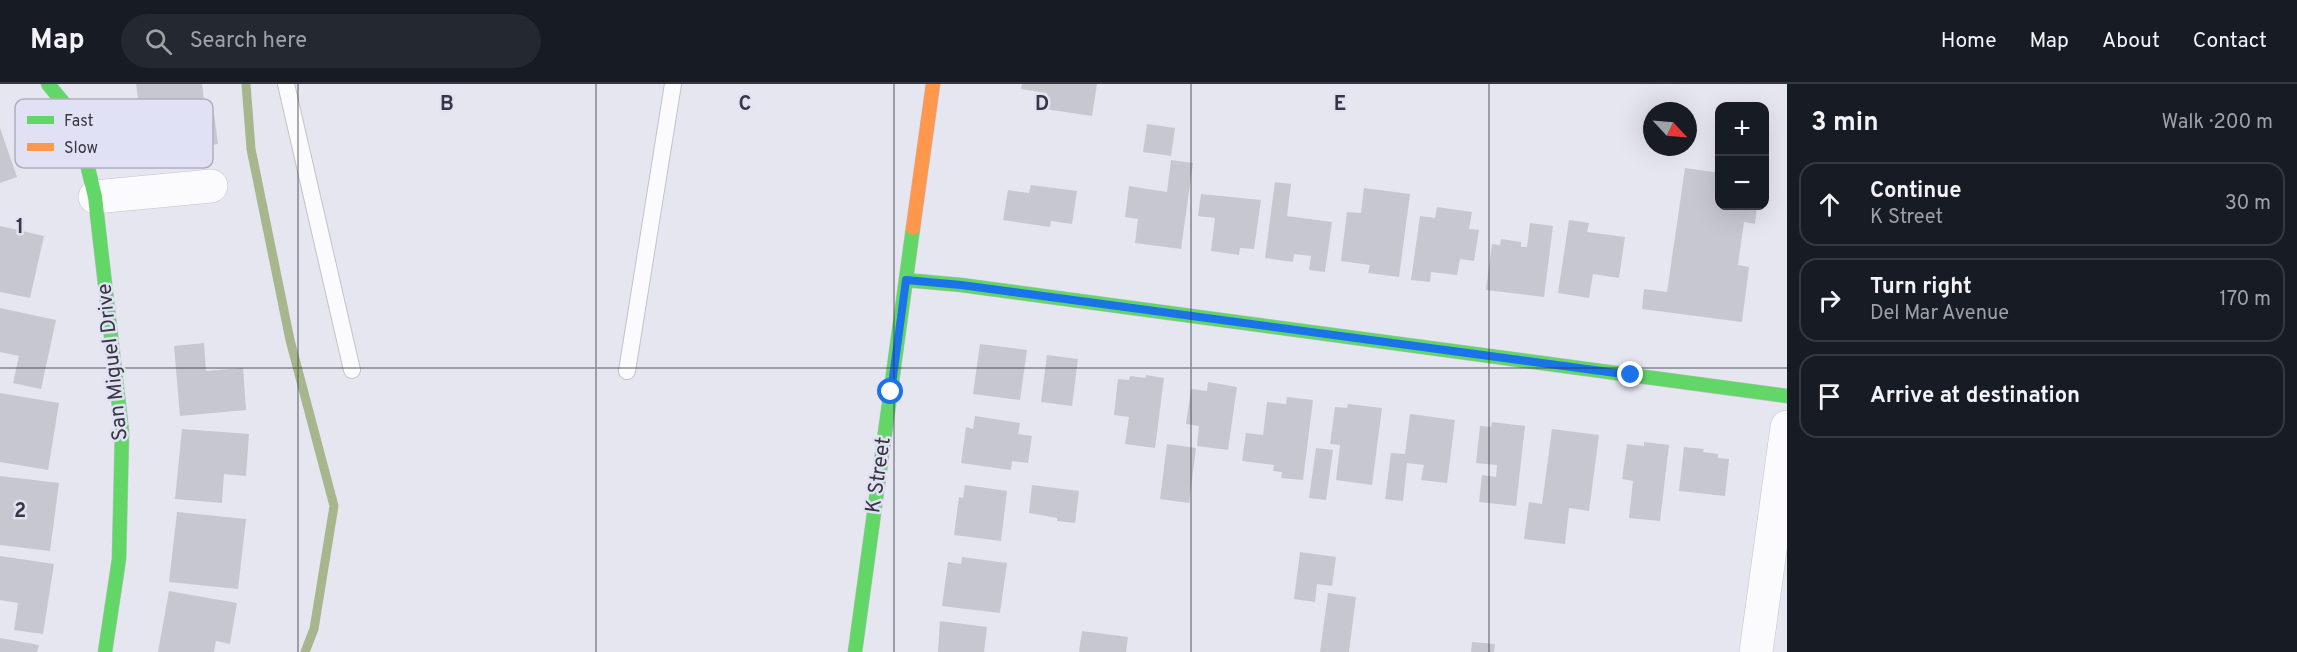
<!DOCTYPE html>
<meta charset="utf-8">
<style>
body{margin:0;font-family:Overpass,sans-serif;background:#242831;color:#f1f3f6}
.controls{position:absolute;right:18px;top:18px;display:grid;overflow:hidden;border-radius:12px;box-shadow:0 6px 24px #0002}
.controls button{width:54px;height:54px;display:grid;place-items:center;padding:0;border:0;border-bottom:2px solid #363941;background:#171b24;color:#f1f3f6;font:30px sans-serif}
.compass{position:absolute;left:1643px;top:18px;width:54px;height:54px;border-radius:50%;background:#171b24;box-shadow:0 6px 24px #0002;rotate:116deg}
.stop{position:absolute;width:18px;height:18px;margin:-14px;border:4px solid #1a73e8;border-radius:50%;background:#fff}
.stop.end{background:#1a73e8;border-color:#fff;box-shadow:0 2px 6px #0008}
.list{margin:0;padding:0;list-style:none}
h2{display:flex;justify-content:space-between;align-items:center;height:78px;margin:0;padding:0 24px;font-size:26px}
h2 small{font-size:20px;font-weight:400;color:#9ea1a6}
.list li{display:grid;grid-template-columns:39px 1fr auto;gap:18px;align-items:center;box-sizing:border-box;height:84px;margin:0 12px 12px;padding:0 12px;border:2px solid #363941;border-radius:18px}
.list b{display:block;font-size:22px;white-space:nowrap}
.list p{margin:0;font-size:20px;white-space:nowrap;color:#9ea1a6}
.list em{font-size:20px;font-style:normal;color:#9ea1a6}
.icon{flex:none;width:33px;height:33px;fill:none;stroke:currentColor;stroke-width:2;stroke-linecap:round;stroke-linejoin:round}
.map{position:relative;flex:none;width:1787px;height:568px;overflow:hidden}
header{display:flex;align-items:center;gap:36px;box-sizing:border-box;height:84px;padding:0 30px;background:#171b24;border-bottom:2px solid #363941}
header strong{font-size:28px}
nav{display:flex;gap:33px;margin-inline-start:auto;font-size:21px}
.search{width:420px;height:54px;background:#242831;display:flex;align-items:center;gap:15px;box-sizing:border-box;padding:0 21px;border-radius:33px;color:#9ea1a6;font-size:22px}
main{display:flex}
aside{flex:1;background:#171b24}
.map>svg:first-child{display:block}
</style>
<header>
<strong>Map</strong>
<div class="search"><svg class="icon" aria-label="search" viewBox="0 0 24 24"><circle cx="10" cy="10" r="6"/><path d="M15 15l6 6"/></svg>Search here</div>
<nav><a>Home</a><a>Map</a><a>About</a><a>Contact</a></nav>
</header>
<main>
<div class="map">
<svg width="1787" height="568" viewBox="0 0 1787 568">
<rect width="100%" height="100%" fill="#e6e6f1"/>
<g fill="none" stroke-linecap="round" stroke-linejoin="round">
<path stroke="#a7b68c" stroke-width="9" d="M246,0L251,65L290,256L334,422L314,545L305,568"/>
</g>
<path fill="#c7c7d0" d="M136,0H202L206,30L214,29L218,60L146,70Z
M1022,0H1097L1092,32L1045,25L1047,9L1021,5Z
M1147,40L1175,44L1171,72L1143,68Z
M0,44L17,93L0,99Z
M1171,76L1193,79L1181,165L1135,159L1138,135L1125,133L1129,102L1167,108Z
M1685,84L1720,89V122H1757L1755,140L1744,138L1738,181L1749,183L1742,238L1642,225L1644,205L1667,208Z
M1275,98L1291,100L1287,132L1332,138L1325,188L1309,186L1311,172L1294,170L1293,178L1265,174Z
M1031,101L1077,107L1072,140L1051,137L1050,143L1003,136L1008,106L1029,109Z
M1364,104L1410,110L1399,193L1368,189L1370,181L1341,177L1347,128L1361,129Z
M1201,110L1261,116L1254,165L1240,164L1239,171L1211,167L1215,134L1198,132Z
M1437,123L1472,128L1469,145L1479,146L1474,177L1460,175L1457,191L1431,188L1430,198L1411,196L1420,132L1435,134Z
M1569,136L1589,139L1587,148L1625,153L1619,194L1593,190L1589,214L1558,209Z
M1530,139L1553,142L1544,213L1486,206L1492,160L1500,161L1501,155L1521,158V163H1527Z
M0,142L44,152L30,214L0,208Z
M0,224L56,236L41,305L13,299L19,272L0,268Z
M204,259L206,287L243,284L246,326L180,332L174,262Z
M980,260L1027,266L1020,316L973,310Z
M1047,271L1078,275L1072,322L1041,318Z
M1146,291L1164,294L1155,364L1125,360L1129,333L1114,331L1118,295L1129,296L1130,292L1146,294Z
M1208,298L1237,303L1228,366L1197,362L1199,342L1186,340L1191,305L1207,307Z
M0,309L59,319L48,386L0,378Z
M1287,313L1313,316L1303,396L1281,394L1282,388L1273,387L1274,381L1242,377L1246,349L1263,351L1267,318L1286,320Z
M1348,320L1382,324L1372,401L1336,396L1340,361L1330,360L1335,323L1347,324Z
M1410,330L1455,336L1447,399L1421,396L1424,381L1407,379L1403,417L1385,415L1391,369L1405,370Z
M975,332L1020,339L1018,350L1032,352L1028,379L1012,377L1011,386L961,379L966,343L973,345Z
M1492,338L1525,342L1516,422L1479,418L1482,391L1496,393L1497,381L1476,379L1480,342L1491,343Z
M182,345L249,350L246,392L224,390L222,419L175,415Z
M1552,345L1599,351L1589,427L1569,424L1565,460L1524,455L1529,418L1542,420Z
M1644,358L1669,361L1660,437L1629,434L1633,397L1622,395L1627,360L1644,362Z
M1167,360L1196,364L1189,419L1160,415Z
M1684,363L1704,365L1703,368L1718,370V374L1729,375L1725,412L1679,407Z
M1316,364L1333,366L1326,416L1309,414Z
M0,392L59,399L50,467L0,461Z
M965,401L1007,407L1001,457L954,451L959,413L963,414Z
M1032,401L1079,407L1075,439L1057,437V434L1029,429Z
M177,428L246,435L238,505L169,498Z
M1300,468L1336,473L1332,502L1317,500L1315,518L1294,515Z
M0,472L54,480L43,550L14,546L18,519L0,516Z
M962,473L1007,479L1000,529L942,522L948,478L961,480Z
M169,507L237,519L230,560L216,557L214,568H158Z
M1328,509L1356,513L1349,568H1320Z
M940,537L987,543L984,568H938Z
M1082,547L1128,553L1126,568H1079Z
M0,554L39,561L37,568H0Z
M1472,558L1495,560L1494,568H1471Z"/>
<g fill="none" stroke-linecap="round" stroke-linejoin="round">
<defs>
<path id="lane" d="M286,0L352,286
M627,287L673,0"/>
<path id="street" d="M95,113L211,102
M1756,568L1787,343"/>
<path id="fast" d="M48,0L76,34L95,113L122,348L119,475L105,568
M906,196L961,201L1787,312
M855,568L913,144"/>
<path id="slow" d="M913,144L933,0"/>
</defs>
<use href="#lane" stroke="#c2c2cb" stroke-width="18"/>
<use href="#street" stroke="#c2c2cb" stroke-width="34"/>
<use href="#fast" stroke="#c2c2cb" stroke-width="15"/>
<use href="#slow" stroke="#c2c2cb" stroke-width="15"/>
<use href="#lane" stroke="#fbfbfd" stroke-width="16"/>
<use href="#street" stroke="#fbfbfd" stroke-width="33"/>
<use href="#fast" stroke="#63d668" stroke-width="14"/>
<use href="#slow" stroke="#ff974d" stroke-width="14"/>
</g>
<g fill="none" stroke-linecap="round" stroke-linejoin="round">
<path stroke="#1a73e8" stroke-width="8" d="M891,308L906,196L961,201L1631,291"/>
</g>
<path fill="none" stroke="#37373f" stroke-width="1.5" stroke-opacity="0.55" d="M298,0V568M596,0V568M894,0V568M1191,0V568M1489,0V568M0,284H1787"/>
<g text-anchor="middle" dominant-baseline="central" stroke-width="5" stroke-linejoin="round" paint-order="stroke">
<g font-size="21" fill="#37373f" stroke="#e1e1f5">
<text transform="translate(113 278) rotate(-96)">San Miguel Drive</text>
<text transform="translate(879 391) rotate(-82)">K Street</text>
</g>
</g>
<rect x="15" y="15" width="198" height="69" rx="9" fill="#e1e1f5" stroke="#aeaebe" stroke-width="1.5"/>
<rect x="27" y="32" width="27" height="8" fill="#63d668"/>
<rect x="27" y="59" width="27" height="8" fill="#ff974d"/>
<g font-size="16" fill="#37373f">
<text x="64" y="42">Fast</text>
<text x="64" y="69">Slow</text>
</g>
<g font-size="20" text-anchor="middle" font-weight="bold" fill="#37373f" stroke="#e1e1f5" stroke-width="5" stroke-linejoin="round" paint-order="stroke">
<text x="447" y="26">B</text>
<text x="745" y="26">C</text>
<text x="1042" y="26">D</text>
<text x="1340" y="26">E</text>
<text x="20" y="149">1</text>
<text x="20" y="433">2</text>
</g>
</svg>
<div class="controls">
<button>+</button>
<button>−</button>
</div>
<svg class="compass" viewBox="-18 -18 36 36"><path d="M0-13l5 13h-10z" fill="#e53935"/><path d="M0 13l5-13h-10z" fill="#9ea1a6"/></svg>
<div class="stop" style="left:891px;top:308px"></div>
<div class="stop end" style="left:1631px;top:291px"></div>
</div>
<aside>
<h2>3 min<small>Walk · 200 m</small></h2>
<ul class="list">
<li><svg class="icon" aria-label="ahead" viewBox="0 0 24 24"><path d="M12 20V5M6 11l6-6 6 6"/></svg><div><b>Continue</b><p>K Street</p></div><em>30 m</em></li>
<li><svg class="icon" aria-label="right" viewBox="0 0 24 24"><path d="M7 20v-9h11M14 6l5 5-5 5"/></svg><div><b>Turn right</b><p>Del Mar Avenue</p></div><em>170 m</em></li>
<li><svg class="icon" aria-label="arrive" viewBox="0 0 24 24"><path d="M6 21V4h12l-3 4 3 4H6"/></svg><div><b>Arrive at destination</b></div></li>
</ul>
</aside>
</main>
